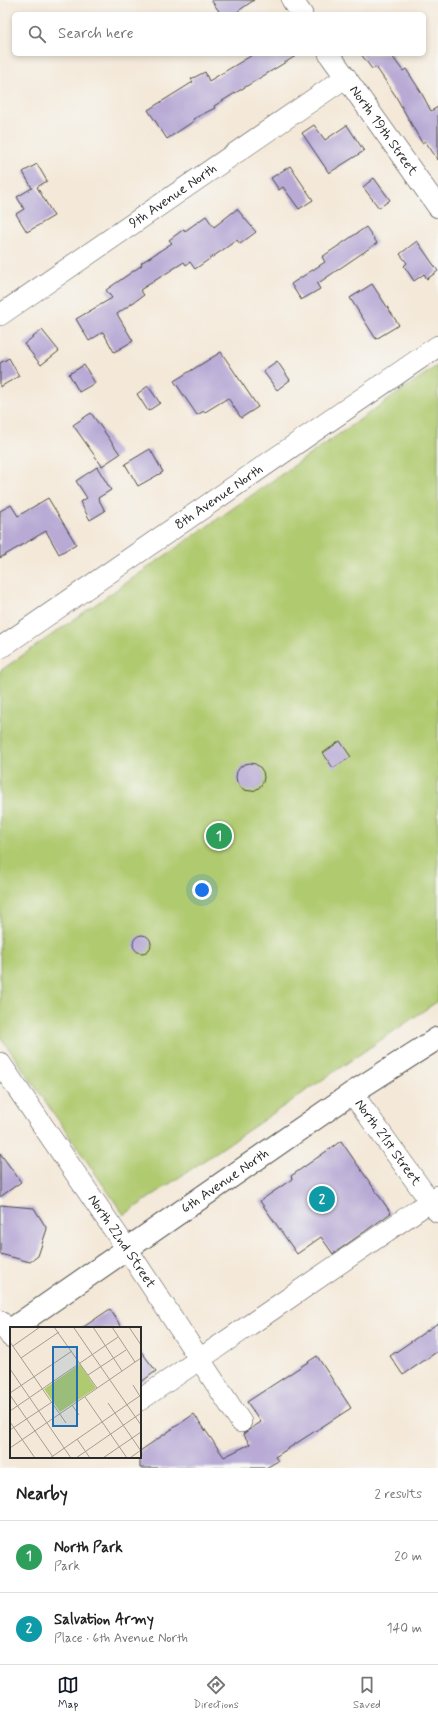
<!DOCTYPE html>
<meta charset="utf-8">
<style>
body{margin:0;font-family:Mynerve,sans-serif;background:#f6f6f6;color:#222}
.you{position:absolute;left:202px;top:890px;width:14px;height:14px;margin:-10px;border:3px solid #fff;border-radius:50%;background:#1a73e8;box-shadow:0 0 0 6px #1a73e833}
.badge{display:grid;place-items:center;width:26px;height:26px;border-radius:50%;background:#111827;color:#fff;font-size:13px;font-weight:700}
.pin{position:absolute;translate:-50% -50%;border:2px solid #fff;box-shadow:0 1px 4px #0006}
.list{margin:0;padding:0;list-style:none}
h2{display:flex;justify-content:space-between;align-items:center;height:52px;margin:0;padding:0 16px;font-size:17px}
h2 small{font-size:13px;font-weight:400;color:#767676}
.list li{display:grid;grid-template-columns:26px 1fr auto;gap:12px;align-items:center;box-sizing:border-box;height:72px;padding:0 16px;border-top:1px solid #e0e0e0}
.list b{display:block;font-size:15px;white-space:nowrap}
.list p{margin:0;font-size:13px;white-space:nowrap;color:#767676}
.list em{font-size:13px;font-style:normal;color:#767676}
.icon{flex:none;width:22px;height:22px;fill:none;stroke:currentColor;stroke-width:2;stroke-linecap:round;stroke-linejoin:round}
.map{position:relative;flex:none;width:438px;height:1468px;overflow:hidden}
.search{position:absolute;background:#fff;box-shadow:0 2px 6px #0003;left:12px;right:12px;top:12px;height:44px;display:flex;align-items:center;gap:10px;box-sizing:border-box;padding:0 14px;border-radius:6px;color:#767676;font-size:15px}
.sheet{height:196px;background:#fff}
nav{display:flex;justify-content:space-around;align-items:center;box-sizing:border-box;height:56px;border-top:1px solid #e0e0e0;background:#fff;font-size:11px;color:#767676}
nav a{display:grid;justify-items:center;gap:2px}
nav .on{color:#111827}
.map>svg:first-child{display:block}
</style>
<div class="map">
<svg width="438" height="1468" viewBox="0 0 438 1468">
<rect width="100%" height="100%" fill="#f6f6f2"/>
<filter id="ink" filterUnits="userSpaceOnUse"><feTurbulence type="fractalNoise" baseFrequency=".025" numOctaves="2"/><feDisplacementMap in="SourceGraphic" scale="8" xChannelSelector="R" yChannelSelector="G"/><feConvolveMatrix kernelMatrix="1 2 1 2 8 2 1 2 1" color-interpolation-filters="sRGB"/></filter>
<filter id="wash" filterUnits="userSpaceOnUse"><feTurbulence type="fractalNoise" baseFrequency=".012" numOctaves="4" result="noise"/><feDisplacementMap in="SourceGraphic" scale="16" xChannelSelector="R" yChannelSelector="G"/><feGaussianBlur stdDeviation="0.9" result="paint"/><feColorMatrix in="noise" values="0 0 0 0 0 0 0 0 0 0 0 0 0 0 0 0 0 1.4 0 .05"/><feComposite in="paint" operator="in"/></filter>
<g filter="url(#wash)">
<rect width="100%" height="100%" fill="#f4e9d9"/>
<path fill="#b0ca70" stroke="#6e7a4e" d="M438,365V1001L124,1215L0,1036V671Z"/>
<g id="blocks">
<path fill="#b8aad5" d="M211,0H254L234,14H221Z
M254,54H299L214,106L215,108L193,119L194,121L167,139L148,110L193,82L191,79L205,72L209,81Z
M361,54H394L392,56L403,71L406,69L421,92L431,111L438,107V160L425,141L422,143L395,95L376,67L372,69Z
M314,125L325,140L347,125L364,151L329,173L302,133Z
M37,164L47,181L37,187L54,216L27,232L16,214L24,209L17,197L32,188L23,172Z
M290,166L313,200L299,209L283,187L279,190L271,178Z
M374,178L390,200L379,208L363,187Z
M237,209L256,232L240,244L237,240L195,269L190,262L186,265L184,262L140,290L144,295L117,314L133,341L114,352L103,332L89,341L76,319L112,298L106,290L142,265L141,263L172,243L169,240L184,229L185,231L206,216L214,227Z
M366,227L377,243L317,284L320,289L301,300L291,284L325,262L322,257Z
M417,241L438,271L427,279L424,274L414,281L404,266L407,263L400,254Z
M372,284L399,325L376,339L350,298Z
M42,330L59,351L41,365L24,344Z
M221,352L258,407L241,418L228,398L205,412L204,411L197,415L174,381Z
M9,358L19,376L0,387V363Z
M277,361L290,380L277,390L263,371Z
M84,365L95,383L79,392L69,374Z
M148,386L160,403L148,411L137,394Z
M91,413L120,454L102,466L73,425Z
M150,449L163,472L138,486L125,464Z
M97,467L111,490L98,498L105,511L90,520L80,502L87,498L76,481Z
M48,498L76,544L59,554L46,531L0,558V511L11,505L18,516Z
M340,741L351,757L333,768L323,753Z
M236 777a14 14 0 1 1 28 0a14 14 0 1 1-28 0Z
M133 944a9 9 0 1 1 18 0a9 9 0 1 1-18 0Z
M341,1141L391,1213L333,1254L321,1237L297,1254L260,1201L292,1179L291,1176Z
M0,1153L21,1182L0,1197Z
M0,1205L34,1208L47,1229L38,1256L30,1262L0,1254Z
M110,1309L122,1328H82Z
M438,1323V1351L403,1375L390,1356Z
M140,1350L156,1371L140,1383Z
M317,1356L351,1408L275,1457L278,1461L266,1468H140V1451L194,1414L224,1457L250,1444L243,1434L261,1422L247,1402Z"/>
</g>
</g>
<g filter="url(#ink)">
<use href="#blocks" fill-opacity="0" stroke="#494845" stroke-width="1"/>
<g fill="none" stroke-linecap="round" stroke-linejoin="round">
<defs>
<g id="minor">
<path d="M292,0L302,14"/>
<path id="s1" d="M329,54L438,207"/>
<path id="s2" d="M0,315L346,77"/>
<path id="s3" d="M0,648L438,346"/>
<path id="s4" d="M0,1063L127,1249L241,1422"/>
<path id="s5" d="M352,1093L438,1212"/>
<path d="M0,1321L11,1337"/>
<path d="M140,1400L438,1196"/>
</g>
<g id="major">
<path id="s6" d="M13,1328L352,1093L438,1038"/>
</g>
</defs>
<use href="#minor" stroke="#494845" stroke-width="22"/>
<use href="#major" stroke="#494845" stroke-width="24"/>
<use href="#minor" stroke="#fff" stroke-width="21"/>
<use href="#major" stroke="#fff" stroke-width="22"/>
</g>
</g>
<g text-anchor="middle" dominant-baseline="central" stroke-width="3.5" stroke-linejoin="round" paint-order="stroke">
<g font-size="14" fill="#2b2b2b" stroke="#f6f6f2">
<text stroke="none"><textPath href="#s1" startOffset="94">North 19th Street</textPath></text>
<text stroke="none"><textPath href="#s2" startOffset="210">9th Avenue North</textPath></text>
<text stroke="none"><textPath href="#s3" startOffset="266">8th Avenue North</textPath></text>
<text stroke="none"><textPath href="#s5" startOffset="61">North 21st Street</textPath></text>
<text stroke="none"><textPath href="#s6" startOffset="258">6th Avenue North</textPath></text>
<text stroke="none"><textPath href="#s4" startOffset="216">North 22nd Street</textPath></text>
</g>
</g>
<g transform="translate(10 1327)">
<rect width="131" height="131" fill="#f4e9d9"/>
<path d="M70,37L86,61L50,85L34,62Z" fill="#b0ca70"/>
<path fill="none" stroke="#a49d93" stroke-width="1" d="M44,0L87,61M83,0L112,44M102,0L125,35M119,0L131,18M64,1L131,98M0,15L56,96M3,19L30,0M11,31L49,5M0,42L61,131M78,48L116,23M123,58L131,71M0,66L62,24M0,68L43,130M75,70L117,131M98,76L131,124M62,78L69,88M0,84L108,10M0,95L25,131M0,103L42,75M67,112L80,131M0,121L131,31M40,131L131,68M66,131L131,86M93,131L131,105M120,131L131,123"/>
<path fill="#1f6fb2" fill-opacity="0.15" stroke="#1f6fb2" stroke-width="2" d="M43,20H67V99H43Z"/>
<rect width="131" height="131" fill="none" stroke="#2b2b2b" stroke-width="2"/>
</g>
</svg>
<div class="you"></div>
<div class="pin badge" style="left:219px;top:836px;background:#2e9e5b">1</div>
<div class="pin badge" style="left:322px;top:1199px;background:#0f9aa8">2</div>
<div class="search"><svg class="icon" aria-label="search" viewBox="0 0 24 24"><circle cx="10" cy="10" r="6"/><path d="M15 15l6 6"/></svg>Search here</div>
</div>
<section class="sheet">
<h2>Nearby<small>2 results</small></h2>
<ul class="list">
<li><span class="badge" style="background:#2e9e5b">1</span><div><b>North Park</b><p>Park</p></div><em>20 m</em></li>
<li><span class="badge" style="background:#0f9aa8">2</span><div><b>Salvation Army</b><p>Place · 6th Avenue North</p></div><em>140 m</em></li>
</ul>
</section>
<nav>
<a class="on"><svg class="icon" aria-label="map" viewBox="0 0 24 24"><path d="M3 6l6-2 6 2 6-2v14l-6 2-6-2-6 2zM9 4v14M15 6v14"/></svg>Map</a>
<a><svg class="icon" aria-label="directions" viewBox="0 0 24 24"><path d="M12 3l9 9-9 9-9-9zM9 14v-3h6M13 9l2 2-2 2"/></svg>Directions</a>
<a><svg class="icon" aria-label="saved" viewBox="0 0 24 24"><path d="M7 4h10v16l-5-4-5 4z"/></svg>Saved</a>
</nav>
